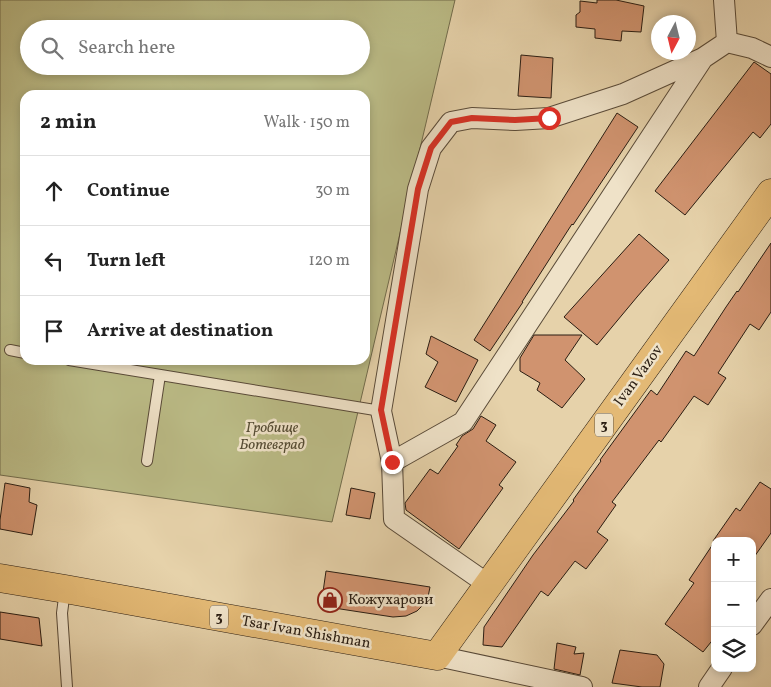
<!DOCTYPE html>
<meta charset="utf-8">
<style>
body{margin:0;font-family:Vollkorn,serif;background:#f6f6f6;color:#222}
.controls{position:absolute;right:15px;bottom:15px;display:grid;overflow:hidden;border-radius:10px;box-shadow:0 2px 8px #0003}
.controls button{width:45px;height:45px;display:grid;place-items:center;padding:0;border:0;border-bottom:1px solid #e0e0e0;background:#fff;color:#222;font:25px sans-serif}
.compass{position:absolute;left:651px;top:15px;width:45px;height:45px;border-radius:50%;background:#fff;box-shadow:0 2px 8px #0003;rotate:187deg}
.stop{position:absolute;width:15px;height:15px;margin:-11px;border:4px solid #d93025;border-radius:50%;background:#fff}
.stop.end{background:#d93025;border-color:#fff;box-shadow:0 1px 5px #0008}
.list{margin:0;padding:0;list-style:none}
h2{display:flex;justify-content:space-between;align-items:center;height:65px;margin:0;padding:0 20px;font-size:21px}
h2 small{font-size:16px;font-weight:400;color:#767676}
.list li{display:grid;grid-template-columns:32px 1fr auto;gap:15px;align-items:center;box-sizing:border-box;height:70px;padding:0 20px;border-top:1px solid #e0e0e0}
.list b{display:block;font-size:19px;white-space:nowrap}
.list em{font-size:16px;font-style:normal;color:#767676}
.icon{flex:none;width:28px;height:28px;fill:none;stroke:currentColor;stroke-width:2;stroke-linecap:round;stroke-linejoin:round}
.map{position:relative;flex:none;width:771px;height:687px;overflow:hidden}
.search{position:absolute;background:#fff;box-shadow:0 2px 8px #0003;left:20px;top:20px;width:350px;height:55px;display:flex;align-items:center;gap:12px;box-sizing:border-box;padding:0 18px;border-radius:28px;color:#767676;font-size:19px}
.panel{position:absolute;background:#fff;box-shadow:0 2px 8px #0003;left:20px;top:90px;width:350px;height:275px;border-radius:15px}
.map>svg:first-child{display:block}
</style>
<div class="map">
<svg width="771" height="687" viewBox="0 0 771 687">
<rect width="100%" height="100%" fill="#e6d2aa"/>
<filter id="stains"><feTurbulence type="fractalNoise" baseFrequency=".004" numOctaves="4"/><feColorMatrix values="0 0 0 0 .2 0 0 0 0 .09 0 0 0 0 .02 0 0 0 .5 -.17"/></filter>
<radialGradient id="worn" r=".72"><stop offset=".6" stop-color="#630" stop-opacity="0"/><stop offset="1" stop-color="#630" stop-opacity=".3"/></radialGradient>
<path fill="#baba85" stroke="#726c4c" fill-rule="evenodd" d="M0,0H455L332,522L0,475ZM29,29H361V66H29ZM25,95H365V360H25Z"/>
<path fill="#d0936f" stroke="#2a1d12" d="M597,0H616L644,6L641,32L622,31L621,41L595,38V29L576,27V15L580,12V1L597,3Z
M521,55L553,58L551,98L518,96Z
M754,62L771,74V124L760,138L753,132L685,215L655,191Z
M617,113L638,127L573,225L572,224L522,302H523L490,351L474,340Z
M639,234L669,260L637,297L597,345L564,317Z
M771,243V312L759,330L750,324L718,373L726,378L708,405L694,396L661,442L659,440L612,502L616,505L597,532L608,540L586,569L575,561L548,596L541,591L502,647L483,645L484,627L533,555L574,501L573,500L601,461L600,460L651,390L657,395L686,351L694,356L726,307L737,291L738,292Z
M534,335H582L565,360L585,379L562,408L537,390L540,383L520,371V358Z
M431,336L478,360L456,402L425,387L438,362L426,354Z
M481,416L496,425L486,441L516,462L499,485L503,488L459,549L406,510L405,503L430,469L438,474L458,446L456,445L462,436L473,429Z
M760,482L771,489V533L752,560V541H713L736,508L740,511Z
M5,483L30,488L29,502L37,505L32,535L0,529V520Z
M351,488L375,493L370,519L346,515Z
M715,541V637L703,652L665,624L694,583L689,580Z
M326,571L366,577L430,587L428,597L421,607L417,611L406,616L393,617L360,612L321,606Z
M0,612L39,618L42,646L0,639Z
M557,643L576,647L574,654L584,653L580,675L554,669Z
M620,650L657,655L664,664L660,687H642L612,683Z"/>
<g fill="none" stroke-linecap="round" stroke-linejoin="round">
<defs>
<path id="service" d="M10,350L25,353
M69,360L381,411
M147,461L160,375
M65,590L62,613L67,687"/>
<path id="minor" d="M724,0L727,42
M392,462L463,422L703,58L727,42L752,48L771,57
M489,585L394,519L392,462L381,411L418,189L431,148L451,122L472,118L515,120L549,118L623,94L703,58
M752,625L771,599
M437,656L582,687
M709,687L722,668"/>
<path id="primary" d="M0,578L65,589L437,656L771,193"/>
</defs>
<use href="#service" stroke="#594a38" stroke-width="12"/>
<use href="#minor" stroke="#594a38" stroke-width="22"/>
<use href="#primary" stroke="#2a1d12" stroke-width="29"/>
<use href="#service" stroke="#efe2c8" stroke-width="10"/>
<use href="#minor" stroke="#efe2c8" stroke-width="20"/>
<use href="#primary" stroke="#e3b975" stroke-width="28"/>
</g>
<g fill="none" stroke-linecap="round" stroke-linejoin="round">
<path stroke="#d93025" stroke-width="6" d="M392,462L381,410L418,189L431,148L451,122L472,118L515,120L549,118"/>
</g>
<defs>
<symbol id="shop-ring" viewBox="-11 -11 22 22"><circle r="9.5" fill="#efe2c8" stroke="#8f2418" stroke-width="1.5"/><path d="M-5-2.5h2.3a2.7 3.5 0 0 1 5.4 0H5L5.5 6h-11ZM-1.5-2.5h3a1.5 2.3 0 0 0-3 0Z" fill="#8f2418"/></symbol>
</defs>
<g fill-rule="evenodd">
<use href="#shop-ring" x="316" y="586" width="28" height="28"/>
</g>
<g text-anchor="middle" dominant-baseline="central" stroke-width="5" stroke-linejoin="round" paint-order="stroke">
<g fill="#efe2c8" stroke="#655849" stroke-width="1">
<rect x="595" y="413.5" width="18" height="23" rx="4"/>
<rect x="210" y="605.5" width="18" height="23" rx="4"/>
</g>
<g font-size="14" font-weight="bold" fill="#2a1d12">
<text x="604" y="425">3</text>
<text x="219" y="617">3</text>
</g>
<g font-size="15" fill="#2a1d12" stroke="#efe2c8">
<text transform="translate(639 376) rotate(-54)">Ivan Vazov</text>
<text transform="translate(306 633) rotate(10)">Tsar Ivan Shishman</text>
</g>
<g font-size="15" font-style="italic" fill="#554c34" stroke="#efe2c8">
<text x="272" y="428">Гробище<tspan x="272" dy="17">Ботевград</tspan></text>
</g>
<g font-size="15" fill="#2a1d12" stroke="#efe2c8" text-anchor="start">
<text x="348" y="600">Кожухарови</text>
</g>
</g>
<rect width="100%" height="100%" filter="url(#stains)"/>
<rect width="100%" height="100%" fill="url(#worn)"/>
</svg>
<div class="controls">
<button>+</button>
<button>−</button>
<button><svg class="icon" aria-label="layers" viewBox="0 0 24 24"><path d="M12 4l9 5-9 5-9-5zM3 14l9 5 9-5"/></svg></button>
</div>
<svg class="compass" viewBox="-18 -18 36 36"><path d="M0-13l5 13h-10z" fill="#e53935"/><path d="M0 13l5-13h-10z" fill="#767676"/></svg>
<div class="stop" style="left:549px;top:118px"></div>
<div class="stop end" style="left:392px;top:462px"></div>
<div class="search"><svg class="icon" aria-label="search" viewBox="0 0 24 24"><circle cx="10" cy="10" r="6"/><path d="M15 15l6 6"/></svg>Search here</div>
<section class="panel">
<h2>2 min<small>Walk · 150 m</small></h2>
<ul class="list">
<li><svg class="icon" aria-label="ahead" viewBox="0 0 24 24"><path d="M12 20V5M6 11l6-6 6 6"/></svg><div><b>Continue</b></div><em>30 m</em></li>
<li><svg class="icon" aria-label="left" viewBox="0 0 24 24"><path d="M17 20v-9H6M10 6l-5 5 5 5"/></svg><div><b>Turn left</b></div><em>120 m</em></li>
<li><svg class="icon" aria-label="arrive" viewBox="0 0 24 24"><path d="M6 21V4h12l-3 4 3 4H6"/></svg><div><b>Arrive at destination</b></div></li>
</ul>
</section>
</div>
